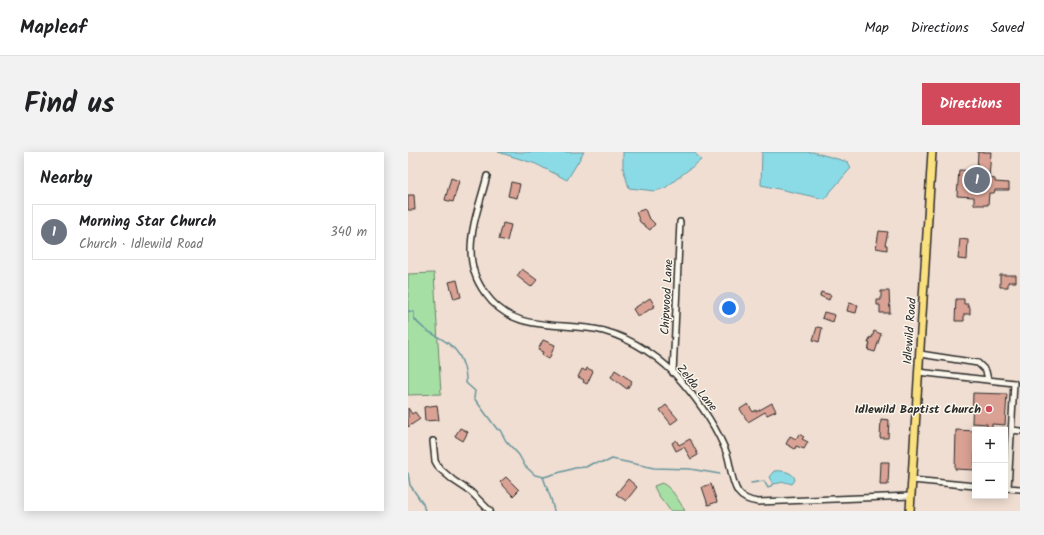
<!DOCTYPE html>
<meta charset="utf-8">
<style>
body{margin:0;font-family:Kalam,sans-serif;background:#f2f2f2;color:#202124}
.controls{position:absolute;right:12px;bottom:12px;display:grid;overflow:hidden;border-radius:0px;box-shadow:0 2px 10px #0003}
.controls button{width:36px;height:36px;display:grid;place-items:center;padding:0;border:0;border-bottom:1px solid #e0e0e0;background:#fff;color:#202124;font:20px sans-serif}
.you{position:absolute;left:321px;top:156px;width:14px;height:14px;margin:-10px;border:3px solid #fff;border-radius:50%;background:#1a73e8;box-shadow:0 0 0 6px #1a73e833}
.badge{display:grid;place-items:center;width:26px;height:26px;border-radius:50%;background:#d1495b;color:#fff;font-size:13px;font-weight:700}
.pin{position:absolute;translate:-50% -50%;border:2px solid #fff;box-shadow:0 1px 4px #0006}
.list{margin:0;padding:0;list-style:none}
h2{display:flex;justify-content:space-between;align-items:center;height:52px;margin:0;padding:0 16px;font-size:17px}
h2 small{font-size:13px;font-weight:400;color:#757577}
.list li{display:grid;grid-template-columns:26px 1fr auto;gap:12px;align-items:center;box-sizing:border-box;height:56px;margin:0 8px 8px;padding:0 8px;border:1px solid #e0e0e0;border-radius:0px}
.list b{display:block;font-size:15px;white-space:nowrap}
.list p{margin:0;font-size:13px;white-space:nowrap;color:#757577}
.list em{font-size:13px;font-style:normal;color:#757577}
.map{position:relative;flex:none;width:612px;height:359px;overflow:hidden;border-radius:0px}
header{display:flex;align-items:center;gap:24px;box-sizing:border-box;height:56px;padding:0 20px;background:#fff;border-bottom:1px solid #e0e0e0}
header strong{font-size:19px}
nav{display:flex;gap:22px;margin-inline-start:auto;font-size:14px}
.intro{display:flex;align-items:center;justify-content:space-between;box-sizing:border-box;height:96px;padding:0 24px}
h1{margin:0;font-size:28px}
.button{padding:10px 18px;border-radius:0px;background:#d1495b;color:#fff;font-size:14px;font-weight:700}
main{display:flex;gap:24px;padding:0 24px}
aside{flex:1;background:#fff;border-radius:0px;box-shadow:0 2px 10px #0003}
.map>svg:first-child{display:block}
</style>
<header>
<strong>Mapleaf</strong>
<nav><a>Map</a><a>Directions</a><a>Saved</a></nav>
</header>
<div class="intro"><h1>Find us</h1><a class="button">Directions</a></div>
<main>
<aside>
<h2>Nearby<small></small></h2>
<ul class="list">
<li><span class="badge" style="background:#6b7280">1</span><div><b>Morning Star Church</b><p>Church · Idlewild Road</p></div><em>340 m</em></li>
</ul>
</aside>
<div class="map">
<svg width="612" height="359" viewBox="0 0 612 359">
<rect width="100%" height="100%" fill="#f1ded2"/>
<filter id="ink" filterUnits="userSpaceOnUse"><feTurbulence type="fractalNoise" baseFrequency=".025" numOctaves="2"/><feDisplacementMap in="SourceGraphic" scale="8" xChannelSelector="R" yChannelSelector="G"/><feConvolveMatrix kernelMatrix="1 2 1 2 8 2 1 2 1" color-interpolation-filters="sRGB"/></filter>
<g filter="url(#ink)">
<path fill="#a6dfa4" stroke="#688568" d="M26,121L33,242L0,243V122Z
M254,331C265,337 271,349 277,359H262C257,350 249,344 246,334Z"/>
<path fill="#8bdbe7" stroke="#65959c" d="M90,0H176L159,28L128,12Z
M215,0H286L293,8L257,36L247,39L221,36L215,16Z
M354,0H405L440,10L443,16L416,47L353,33Z
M366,319C374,318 386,320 387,328L384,332L377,330L365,332L361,325Z"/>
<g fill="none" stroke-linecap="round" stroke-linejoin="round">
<path stroke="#65959c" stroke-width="1.5" d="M0,159L6,160V166C19,186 46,184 55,212C57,219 59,224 58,231L67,239L66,246L89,277L92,278L98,289L111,303L117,314L127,323L136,325L167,316L178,315L185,311L198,310L204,307L246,316L282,317L312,322
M0,321L2,333L15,352L17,359
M135,325L143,347L146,359
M343,331L356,329L360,336L365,332"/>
</g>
<path fill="#daa294" stroke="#2b2b2b" d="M570,0H583L581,26L587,27V30L601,31V38H587L586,41H581L580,53H566V45L549,44L551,18L569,19Z
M43,26L51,29L45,50L37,48Z
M103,30L112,32L109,46L100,44Z
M0,43H6L7,58H0Z
M237,57L240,65L247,72L242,78L232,70L228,60Z
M95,71L103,73L99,89L91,87Z
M471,79L480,80L477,93H479V98L468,96Z
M552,87L560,88L559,108L550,107Z
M114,117L129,128L123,135L109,124Z
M592,123H608V130H600V135H592Z
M49,128L53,145L46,147L41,130Z
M473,139H481L482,161H472V153H469V148H473Z
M413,140L423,143L421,148L412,144Z
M242,146L247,154L230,165L225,157Z
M548,147H556V152H560V155H562V162H556V169H547Z
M441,151L450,153L448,161L439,159Z
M416,160L427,163L425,170L414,166Z
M409,175L414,176L411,190L405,188Z
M466,179L473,182L467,200L460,198L462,191H460L462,185L464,186Z
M135,188L147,193L141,207L134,203L135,200L130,198Z
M179,216L185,219L179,232L175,230L176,228L170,225L174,217L178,219Z
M207,218L224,229L219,237L203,225Z
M565,241L599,242L597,273L584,272V278H578L579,272L564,271Z
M364,251L368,259L359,263L357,260L340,270L332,257L340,252L345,260L348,258V260Z
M29,253L31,268L17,269L16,255Z
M258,253L270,267L263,272L252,258Z
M0,256L4,262L7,260L12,267L0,275Z
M473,267L481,268L480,286H472Z
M52,276L60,280L55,289L47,284Z
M548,278L567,279V318L547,317Z
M391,282L396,285L394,287L400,290L396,297L388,294L387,297L378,292L382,284L388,287Z
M282,287L290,303L283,307L276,295L268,299L264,291L268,288L271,293Z
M473,310H481L480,333H472Z
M98,325L111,338L105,344L92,330Z
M220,327L229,335L218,349L208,342Z
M303,332L309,350L300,353L294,335Z"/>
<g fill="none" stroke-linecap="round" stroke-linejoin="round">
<defs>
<path id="minor" d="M79,24C73,48 63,73 63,98C63,113 68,129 77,141C107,184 153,168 196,179C225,187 255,207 274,230C292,251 309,276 319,302C323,314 323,329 330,340C335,347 342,349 350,350L503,344
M512,202L570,211L578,219L580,228
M510,220L606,231L600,336L597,335
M265,221L272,70
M604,278L612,279
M25,289L27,309L31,316L45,328L63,340L82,359
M504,328L567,334
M600,336L612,337"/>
<path id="major" d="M502,359L524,0"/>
</defs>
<use href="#minor" stroke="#2b2b2b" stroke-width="8"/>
<use href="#major" stroke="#2b2b2b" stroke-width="10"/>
<use href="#minor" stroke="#fbf7ec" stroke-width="5"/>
<use href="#major" stroke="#fbe080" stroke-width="7"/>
</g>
</g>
<circle fill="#d1495b" stroke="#fbf7ec" stroke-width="1.5" cx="581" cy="257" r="4"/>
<g text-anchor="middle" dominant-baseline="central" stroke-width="3" stroke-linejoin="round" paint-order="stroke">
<g font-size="12" fill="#2b2b2b" stroke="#fbf7ec">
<text transform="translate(259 145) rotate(-87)">Chipwood Lane</text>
<text transform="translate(502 179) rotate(-86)">Idlewild Road</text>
<text transform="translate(289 236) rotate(51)">Zelda Lane</text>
</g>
<g font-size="12" font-weight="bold" fill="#2b2b2b" stroke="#fbf7ec" text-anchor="end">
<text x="573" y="257">Idlewild Baptist Church</text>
</g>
</g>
</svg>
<div class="controls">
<button>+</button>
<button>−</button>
</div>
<div class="you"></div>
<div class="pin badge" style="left:569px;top:28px;background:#6b7280">1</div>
</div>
</main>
